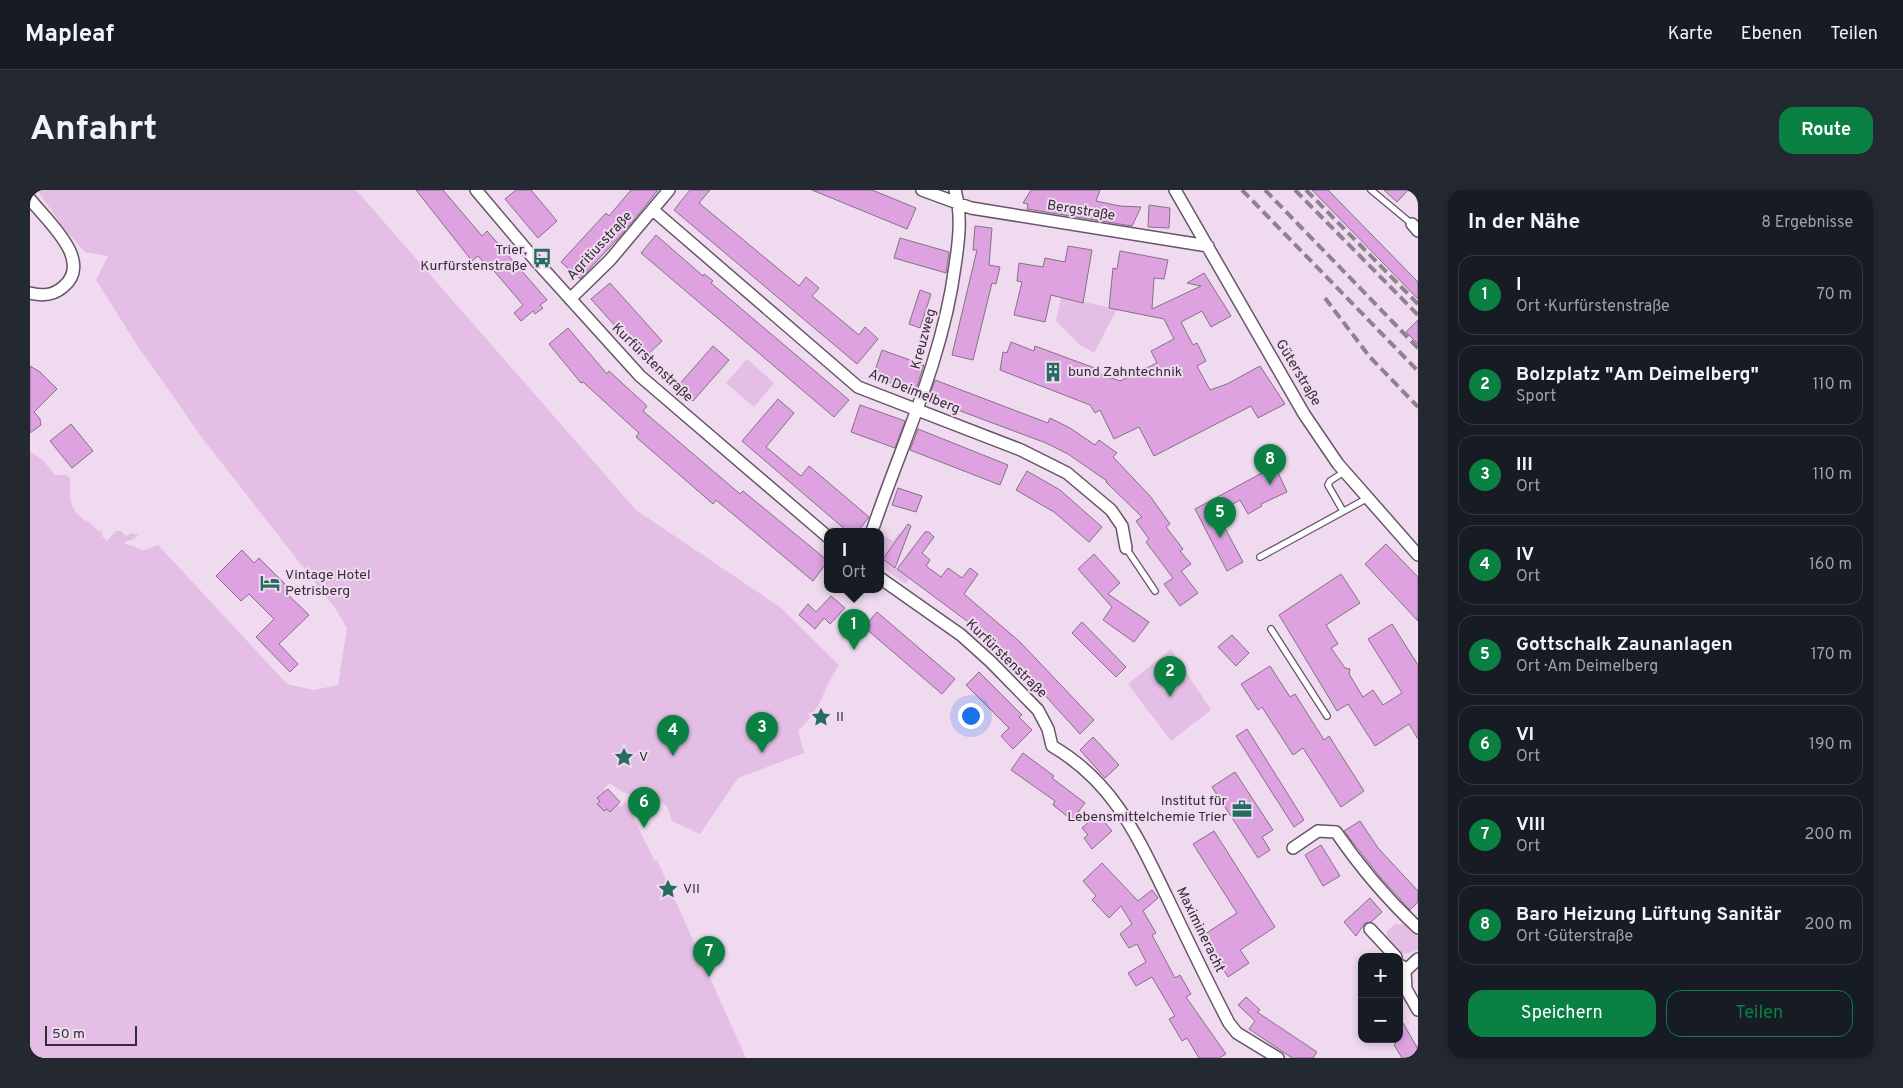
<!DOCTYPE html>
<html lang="de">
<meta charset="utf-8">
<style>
body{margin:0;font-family:Overpass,sans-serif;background:#242831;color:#f1f3f6}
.controls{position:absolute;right:15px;bottom:15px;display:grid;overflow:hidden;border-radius:10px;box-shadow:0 2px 8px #0003}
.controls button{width:45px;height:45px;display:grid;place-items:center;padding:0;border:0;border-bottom:1px solid #363941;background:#171b24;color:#f1f3f6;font:25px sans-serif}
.scale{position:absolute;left:15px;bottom:12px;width:92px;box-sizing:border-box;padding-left:5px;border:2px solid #352d35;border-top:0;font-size:14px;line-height:18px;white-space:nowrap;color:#352d35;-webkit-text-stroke:4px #efdaf0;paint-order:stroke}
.you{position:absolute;left:940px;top:525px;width:18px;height:18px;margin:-12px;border:4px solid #fff;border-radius:50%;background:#1a73e8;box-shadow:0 0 0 8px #1a73e833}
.badge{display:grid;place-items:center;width:32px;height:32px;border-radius:50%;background:#0b8043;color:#fff;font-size:16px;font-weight:700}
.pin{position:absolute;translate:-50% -41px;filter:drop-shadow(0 1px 2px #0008)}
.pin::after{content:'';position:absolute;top:26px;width:18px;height:15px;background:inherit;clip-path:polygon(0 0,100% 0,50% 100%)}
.popup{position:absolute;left:794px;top:338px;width:60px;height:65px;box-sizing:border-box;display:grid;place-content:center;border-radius:10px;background:#171b24;filter:drop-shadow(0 1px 4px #0005);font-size:16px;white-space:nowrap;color:#9ea1a6}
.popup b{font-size:19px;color:#f1f3f6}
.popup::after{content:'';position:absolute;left:50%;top:100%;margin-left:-10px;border:10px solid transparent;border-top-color:#171b24}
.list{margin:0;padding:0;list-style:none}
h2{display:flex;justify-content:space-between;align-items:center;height:65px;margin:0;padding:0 20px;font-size:21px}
h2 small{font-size:16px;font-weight:400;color:#9ea1a6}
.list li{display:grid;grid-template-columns:32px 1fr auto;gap:15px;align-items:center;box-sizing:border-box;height:80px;margin:0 10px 10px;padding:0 10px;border:1px solid #363941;border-radius:15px}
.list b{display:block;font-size:19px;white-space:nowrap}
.list p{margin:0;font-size:16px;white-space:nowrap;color:#9ea1a6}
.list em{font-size:16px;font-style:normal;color:#9ea1a6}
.actions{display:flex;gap:10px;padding:15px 20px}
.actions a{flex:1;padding:11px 0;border:1px solid #0b8043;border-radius:15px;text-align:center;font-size:18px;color:#0b8043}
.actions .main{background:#0b8043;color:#fff}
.map{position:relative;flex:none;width:1388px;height:868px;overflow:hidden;border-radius:15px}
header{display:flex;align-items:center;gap:30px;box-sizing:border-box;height:70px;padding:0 25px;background:#171b24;border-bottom:1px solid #363941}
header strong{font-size:24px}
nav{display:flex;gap:28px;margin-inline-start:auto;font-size:18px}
.intro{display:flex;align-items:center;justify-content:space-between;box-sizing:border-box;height:120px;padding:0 30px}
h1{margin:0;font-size:35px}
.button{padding:12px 22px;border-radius:15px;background:#0b8043;color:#fff;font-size:18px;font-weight:700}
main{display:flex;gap:30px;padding:0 30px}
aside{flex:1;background:#171b24;border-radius:15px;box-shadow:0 2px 8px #0003}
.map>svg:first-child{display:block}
</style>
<header>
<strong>Mapleaf</strong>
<nav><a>Karte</a><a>Ebenen</a><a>Teilen</a></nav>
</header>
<div class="intro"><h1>Anfahrt</h1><a class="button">Route</a></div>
<main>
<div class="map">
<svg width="1388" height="868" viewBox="0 0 1388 868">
<rect width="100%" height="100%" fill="#efdaf0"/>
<path fill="#e4bee5" d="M7,0H326L606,320L750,417L809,475C794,496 790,524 768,540L774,563L708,588L670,644L642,631L637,616L623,607L613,606L610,610C599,603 592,604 580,593L574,598L575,601L568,608L570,611L568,614L574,621L577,619L580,622L588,614L590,617L596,612L624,670H627L716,868H0V262L13,270L25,285H36L40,288C39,304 39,320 53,329C59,333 62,332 65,339L72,342V346L77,351L86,341H91L96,346L102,343L108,345L104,349L95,352V354C103,355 108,359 112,360C118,360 122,357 128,355L257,494L284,500L308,495L317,438L305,418L173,249L107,155L66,90L78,66L55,62L33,37Z
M1031,107L1087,119L1064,163L1050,155L1026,131Z
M717,169L744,193L724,217L696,193Z
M869,343L871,344L853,369L880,388L876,394L855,379L850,372L853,345L863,351Z
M1141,459L1181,520L1141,551L1098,494Z
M1365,734L1375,735L1388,747V760L1379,763H1366L1356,752L1357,741Z"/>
<path fill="#dea2e1" stroke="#847184" d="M386,0H413L452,46L457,41L517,110L510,115L513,118L505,124L503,121L491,131L484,123L493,115L459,75L457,76L448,66L442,71Z
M486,0H501L527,31L508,48L475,9Z
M601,0H628L595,41L550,89L531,72L576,23L579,26Z
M660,0H680L669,13L769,96L776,87L789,98L782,106L829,145L835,137L848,149L827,174L644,20Z
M782,0H842L886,18L877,39Z
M1001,0H1070L1066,11L1090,16L1111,17L1102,36L997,19L998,14L993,13Z
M1282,0H1298L1388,92V109Z
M1354,0H1378L1367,12Z
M1119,15L1140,18L1139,38L1118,37Z
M945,36L962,38L959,75L970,77L966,94L962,93L943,170L922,165L947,60H943Z
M626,45L673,86L674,84L683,91L681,93L819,210L804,227L611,63Z
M870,48L919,62L916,83L864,68Z
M1038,56L1062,60L1053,113L1021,105L1015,132L984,125L992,92L987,91L989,73L1013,77L1015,68L1035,72Z
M1090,61L1138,70L1134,89L1124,88L1122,119L1171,96L1157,93L1174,83L1201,126L1181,137L1172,121L1151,132L1163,155L1167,153L1176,171L1167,176L1180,200L1197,194L1230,176L1255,214L1228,228L1221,216L1124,266L1109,237L1084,249L1070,220L1065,223L1060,215L970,180L973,162L977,163L981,152L1004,161L1005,156L1070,180V184L1090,191L1127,173L1121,161L1144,149L1134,129L1079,118L1083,78L1087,79Z
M580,93L632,151L614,168L561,109Z
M890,100L901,104L890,138L879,134Z
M1388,130V154L1376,142Z
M538,138L577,184L579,181L617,216L613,221L710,304L713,301L798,371L783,391L686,310L683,314L606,247L609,243L553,192L551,193L519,154Z
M683,156L699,170L663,211L647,197Z
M852,160L894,175L885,202L843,186Z
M0,176L10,182L27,199L4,222L10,229L11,235L0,243Z
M905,190L1018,233L1020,228L1040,238L1065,255L1069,250L1087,263L1083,267L1120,306L1140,334L1136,337L1153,359L1150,361L1161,374L1151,381L1168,403L1150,416L1134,394L1143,388L1116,352L1119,349L1106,331L1112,327L1076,292L1077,291L1038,264L1016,253L901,210L899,207Z
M748,209L764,223L736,257L771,286L779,276L839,327L828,341H817L712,251Z
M830,215L875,231L865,258L821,242Z
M41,234L63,261L42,278L20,251Z
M888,239L978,275L970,295L880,260Z
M1245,276L1257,302L1231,314L1232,316L1218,324L1210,310L1187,323L1213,372L1197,381L1165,319Z
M997,281L1030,300L1072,337L1059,352L1024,322L986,300Z
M868,298L892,306L886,322L862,315Z
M878,334L881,336L865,378L853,369Z
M895,342H899L904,347L892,363L900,370L896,376L911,387L918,378L932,388L940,378L948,384L934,404L990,452L1064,530L1050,544L992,480L957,446L867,379Z
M1356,354L1388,387V431L1335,374Z
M212,360L224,373L229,368L258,397L254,401L279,425L249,454L268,474L260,482L226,447L244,429L219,404L211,411L186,386Z
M1064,364L1090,393L1078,404L1119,432L1104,452L1073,430L1082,417L1048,379Z
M1311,384L1330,413L1296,435L1308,454L1301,458L1315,478L1320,479L1319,484L1333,507L1343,500L1353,515L1372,503L1338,449L1362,434L1388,475V549L1379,534L1345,556L1318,514L1307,521L1249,425Z
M801,406L815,418L800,434L794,428L785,439L769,425L778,414L786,422Z
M847,422L925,489L912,504L834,437Z
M1052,432L1096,477L1086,487L1042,443Z
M1202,445L1219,463L1206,476L1188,457Z
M1240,476L1260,507L1265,504L1294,550L1299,546L1334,601L1311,617L1273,558L1263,565L1232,517L1228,520L1211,494Z
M949,482L992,525L989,527L1002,540L983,559L971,546L979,538L936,495Z
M1217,539L1274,630L1264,637L1206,546Z
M1063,547L1089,575L1075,588L1050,560Z
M993,563L1024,586L1022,588L1055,613L1042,630L1023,615L1025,611L981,580Z
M1205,582L1243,640L1232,647L1240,660L1228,668L1182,597Z
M578,599L590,612L580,622L577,619L574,621L567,614L570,611L567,608Z
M1068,624L1082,641L1062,659L1054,648L1058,645L1052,638Z
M1330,631L1348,658L1388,701V712L1380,720L1350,687L1314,641Z
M1184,641L1245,737L1210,760L1219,773L1198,787L1172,746L1207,723L1163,654Z
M1291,655L1310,686L1293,696L1275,665Z
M1072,673L1108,711L1122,700L1128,708L1113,721L1126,743L1122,745L1145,788L1150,785L1161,804L1156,807L1196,864L1189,868H1169L1157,848L1152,851L1139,829L1145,826L1122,787L1106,796L1098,783L1116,772L1107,754L1099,758L1090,744L1102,734L1091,716L1079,728L1062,710L1066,706L1053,691Z
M1340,708L1352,722L1341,732L1335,733L1326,746L1314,732Z
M1216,807L1230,820L1227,822L1287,862L1283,868H1262L1219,839L1225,831L1208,815Z
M1369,826L1388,859V864L1382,868H1372L1364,855L1366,854L1363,849H1369Z"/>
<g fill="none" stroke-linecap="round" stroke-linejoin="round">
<defs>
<path id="service" d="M1341,0L1382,34
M1313,321L1298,295L1300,291L1314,282
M1096,358L1125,401
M1230,367L1336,309
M1241,439L1297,526"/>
<path id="minor" d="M446,0L506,71L610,186L798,347
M892,0L941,18L1178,56
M1145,0L1274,224L1308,274L1388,365
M0,9C16,30 65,71 33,97C23,106 12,106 0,103
M623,20L828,197L991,260L1037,283L1081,320L1092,336L1096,358
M1382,34L1388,41
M540,109L580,70L639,0
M842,341C872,253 913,169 925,76C929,50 932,25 925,0
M850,388L931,445L961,472L1008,520L1018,539L1022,556C1084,592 1107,646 1137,707C1157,749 1177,791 1199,833L1207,843L1248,868
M1263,658L1288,641L1306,642C1330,677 1357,709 1388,738
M1340,739L1366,767
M1372,776L1375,781L1388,769
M1375,781L1376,799L1388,820"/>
</defs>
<use href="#service" stroke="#675568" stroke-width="8"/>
<use href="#minor" stroke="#675568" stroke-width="14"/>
<use href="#service" stroke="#fff" stroke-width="5.5"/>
<use href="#minor" stroke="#fff" stroke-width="11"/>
<path stroke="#8f818f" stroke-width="4" stroke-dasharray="10 5" stroke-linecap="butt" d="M1212,0L1388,181
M1235,0L1388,158
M1265,0L1388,125
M1276,0L1388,114
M1295,108L1339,166L1388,217"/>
</g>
<defs>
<symbol id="bus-bare" viewBox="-9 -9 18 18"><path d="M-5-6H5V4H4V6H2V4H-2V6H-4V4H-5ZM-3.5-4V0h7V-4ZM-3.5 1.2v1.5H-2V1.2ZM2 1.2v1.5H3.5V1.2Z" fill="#256c61" stroke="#efdaf0" stroke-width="2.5" paint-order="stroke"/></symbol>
<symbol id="building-bare" viewBox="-9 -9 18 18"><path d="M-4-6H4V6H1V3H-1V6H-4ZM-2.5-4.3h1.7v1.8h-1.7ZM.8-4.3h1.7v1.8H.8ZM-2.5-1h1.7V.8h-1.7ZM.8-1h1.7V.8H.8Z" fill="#256c61" stroke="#efdaf0" stroke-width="2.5" paint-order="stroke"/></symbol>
<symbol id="hotel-bare" viewBox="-9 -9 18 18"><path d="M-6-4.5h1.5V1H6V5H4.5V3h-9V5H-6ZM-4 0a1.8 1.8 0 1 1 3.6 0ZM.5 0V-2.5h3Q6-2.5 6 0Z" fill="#256c61" stroke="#efdaf0" stroke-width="2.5" paint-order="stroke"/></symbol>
<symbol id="sight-bare" viewBox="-9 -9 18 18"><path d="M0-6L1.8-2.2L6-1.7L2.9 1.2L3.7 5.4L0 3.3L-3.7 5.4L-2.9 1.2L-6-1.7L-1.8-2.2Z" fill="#256c61" stroke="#efdaf0" stroke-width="2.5" paint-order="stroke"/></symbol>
<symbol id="office-bare" viewBox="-9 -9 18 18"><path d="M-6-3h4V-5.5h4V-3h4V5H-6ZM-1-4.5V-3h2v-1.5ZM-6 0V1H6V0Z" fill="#256c61" stroke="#efdaf0" stroke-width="2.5" paint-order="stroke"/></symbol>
</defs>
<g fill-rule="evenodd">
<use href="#bus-bare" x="498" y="54" width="28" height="28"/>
<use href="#building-bare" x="1009" y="168" width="28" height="28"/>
<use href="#hotel-bare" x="226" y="379" width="28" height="28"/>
<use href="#sight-bare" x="777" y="513" width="28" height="28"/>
<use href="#sight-bare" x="580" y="553" width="28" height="28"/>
<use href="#office-bare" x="1198" y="605" width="28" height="28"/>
<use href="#sight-bare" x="624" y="685" width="28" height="28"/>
</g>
<g text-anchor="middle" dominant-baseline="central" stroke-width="4" stroke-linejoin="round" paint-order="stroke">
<g font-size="14" fill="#352d35" stroke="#efdaf0">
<text transform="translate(1051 21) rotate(9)">Bergstraße</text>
<text transform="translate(570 56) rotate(-47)">Agritiusstraße</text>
<text transform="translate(894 149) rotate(-75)">Kreuzweg</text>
<text transform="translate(622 173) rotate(44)">Kurfürstenstraße</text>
<text transform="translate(1268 183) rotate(59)">Güterstraße</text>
<text transform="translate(884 202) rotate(22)">Am Deimelberg</text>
<text transform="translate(976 469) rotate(44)">Kurfürstenstraße</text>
<text transform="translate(1170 740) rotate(64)">Maximineracht</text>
</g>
<g font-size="14" fill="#352d35" stroke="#efdaf0" text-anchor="start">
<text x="497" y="60" text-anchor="end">Trier,<tspan x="497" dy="16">Kurfürstenstraße</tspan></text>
<text x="1038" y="182">bund Zahntechnik</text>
<text x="255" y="385">Vintage Hotel<tspan x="255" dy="16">Petrisberg</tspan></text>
<text x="806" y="527">II</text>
<text x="609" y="567">V</text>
<text x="1197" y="611" text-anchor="end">Institut für<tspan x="1197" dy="16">Lebensmittelchemie Trier</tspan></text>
<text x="653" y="699">VII</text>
</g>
</g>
</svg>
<div class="controls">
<button>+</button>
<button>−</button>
</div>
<div class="scale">50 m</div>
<div class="you"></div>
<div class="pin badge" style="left:824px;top:460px">1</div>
<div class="popup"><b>I</b>Ort</div>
<div class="pin badge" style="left:1140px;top:507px">2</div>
<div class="pin badge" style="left:732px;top:563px">3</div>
<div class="pin badge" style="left:643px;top:566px">4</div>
<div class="pin badge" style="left:1190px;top:348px">5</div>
<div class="pin badge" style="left:614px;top:638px">6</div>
<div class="pin badge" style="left:679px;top:787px">7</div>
<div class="pin badge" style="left:1240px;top:295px">8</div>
</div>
<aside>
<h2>In der Nähe<small>8 Ergebnisse</small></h2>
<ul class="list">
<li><span class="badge">1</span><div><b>I</b><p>Ort · Kurfürstenstraße</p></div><em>70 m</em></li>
<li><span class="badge">2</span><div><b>Bolzplatz &quot;Am Deimelberg&quot;</b><p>Sport</p></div><em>110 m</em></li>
<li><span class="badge">3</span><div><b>III</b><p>Ort</p></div><em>110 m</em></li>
<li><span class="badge">4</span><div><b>IV</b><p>Ort</p></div><em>160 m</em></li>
<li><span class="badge">5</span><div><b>Gottschalk Zaunanlagen</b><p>Ort · Am Deimelberg</p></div><em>170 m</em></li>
<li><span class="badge">6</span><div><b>VI</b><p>Ort</p></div><em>190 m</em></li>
<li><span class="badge">7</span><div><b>VIII</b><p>Ort</p></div><em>200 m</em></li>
<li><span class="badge">8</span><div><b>Baro Heizung Lüftung Sanitär</b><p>Ort · Güterstraße</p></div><em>200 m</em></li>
</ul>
<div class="actions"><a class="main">Speichern</a><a>Teilen</a></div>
</aside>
</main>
